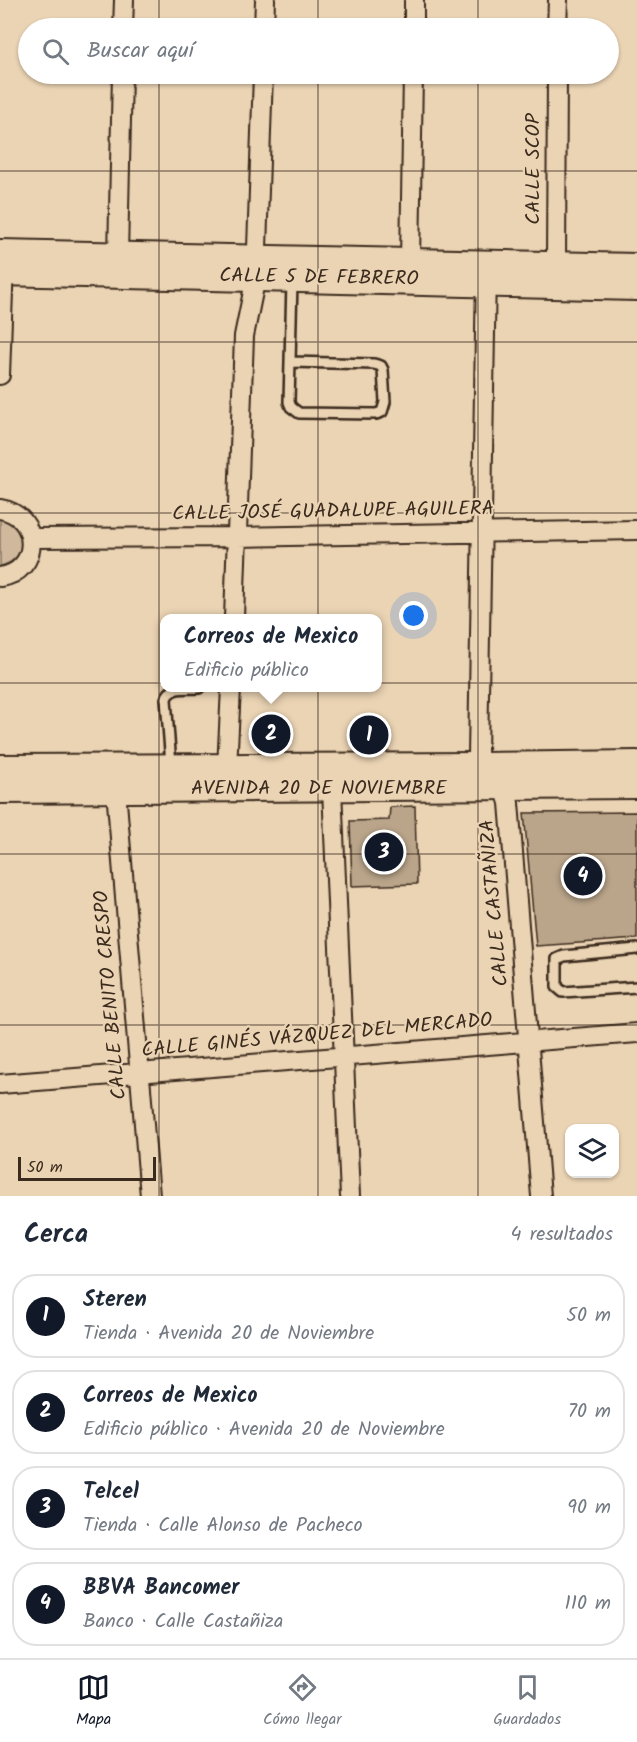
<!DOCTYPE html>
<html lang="es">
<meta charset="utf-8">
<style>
body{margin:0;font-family:Kalam,sans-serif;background:#f2f2f3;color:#1f2937}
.controls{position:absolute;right:18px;bottom:18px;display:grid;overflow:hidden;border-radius:12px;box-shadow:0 2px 4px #0004}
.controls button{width:54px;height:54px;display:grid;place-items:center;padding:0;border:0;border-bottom:2px solid #e0e1e3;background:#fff;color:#1f2937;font:30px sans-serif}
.scale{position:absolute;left:18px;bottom:15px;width:138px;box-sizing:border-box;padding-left:6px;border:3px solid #3b2a1e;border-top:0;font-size:16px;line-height:21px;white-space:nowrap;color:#3b2a1e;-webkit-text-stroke:4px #ebd4b4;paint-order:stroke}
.you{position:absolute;left:414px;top:616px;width:21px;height:21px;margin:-15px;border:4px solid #fff;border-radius:50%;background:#1a73e8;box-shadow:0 0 0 9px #1a73e833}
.badge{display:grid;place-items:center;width:39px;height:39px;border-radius:50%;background:#111827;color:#fff;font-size:20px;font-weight:700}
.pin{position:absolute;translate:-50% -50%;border:3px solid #fff;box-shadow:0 2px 6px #0006}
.popup{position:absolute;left:160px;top:614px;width:222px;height:78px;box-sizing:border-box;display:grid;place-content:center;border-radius:12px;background:#fff;filter:drop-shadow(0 2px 4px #0005);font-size:20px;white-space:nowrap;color:#747a83}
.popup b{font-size:22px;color:#1f2937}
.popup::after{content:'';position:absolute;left:50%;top:100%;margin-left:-12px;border:12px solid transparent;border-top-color:#fff}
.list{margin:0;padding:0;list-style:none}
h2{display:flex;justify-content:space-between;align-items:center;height:78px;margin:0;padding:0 24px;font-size:26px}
h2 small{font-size:20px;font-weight:400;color:#747a83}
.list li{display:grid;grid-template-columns:39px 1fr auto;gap:18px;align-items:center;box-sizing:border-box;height:84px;margin:0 12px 12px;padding:0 12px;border:2px solid #e0e1e3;border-radius:24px}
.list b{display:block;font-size:22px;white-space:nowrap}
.list p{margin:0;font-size:20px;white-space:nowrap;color:#747a83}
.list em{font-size:20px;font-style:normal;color:#747a83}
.icon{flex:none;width:33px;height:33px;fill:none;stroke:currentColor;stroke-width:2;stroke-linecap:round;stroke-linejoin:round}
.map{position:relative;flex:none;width:637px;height:1196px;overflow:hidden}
.search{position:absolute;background:#fff;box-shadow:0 2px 4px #0004;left:18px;right:18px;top:18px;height:66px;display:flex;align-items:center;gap:15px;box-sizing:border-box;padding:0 21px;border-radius:33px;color:#747a83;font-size:22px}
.sheet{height:462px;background:#fff}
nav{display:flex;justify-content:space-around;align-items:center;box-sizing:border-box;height:84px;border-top:2px solid #e0e1e3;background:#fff;font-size:16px;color:#747a83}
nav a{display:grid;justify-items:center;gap:3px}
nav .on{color:#111827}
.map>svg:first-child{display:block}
</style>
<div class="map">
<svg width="637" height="1196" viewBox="0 0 637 1196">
<rect width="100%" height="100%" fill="#ebd4b4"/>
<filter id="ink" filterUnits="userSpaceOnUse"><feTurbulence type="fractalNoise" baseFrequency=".0167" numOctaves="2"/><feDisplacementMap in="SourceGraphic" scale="12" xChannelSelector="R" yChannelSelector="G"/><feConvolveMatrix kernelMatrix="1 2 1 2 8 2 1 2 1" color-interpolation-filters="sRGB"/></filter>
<g filter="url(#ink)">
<path fill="#cfb89c" stroke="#85715d" stroke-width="1.5" d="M0,518C27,527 30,559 0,566Z"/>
<path fill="#baa58a" stroke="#3b2a1e" stroke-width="1.5" d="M415,806L417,884L352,886L350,821L389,820L390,807Z
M637,812V939L536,946L524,813Z"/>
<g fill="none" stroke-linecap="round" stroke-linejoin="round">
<defs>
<path id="lane" d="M290,362L374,364L381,366L383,370L385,402L382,412L376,414L299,413L291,407L289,402L292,281
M171,765L166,699C170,685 187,689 199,688
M637,949L564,956L557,959V987L563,992L637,987"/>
<path id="street" d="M123,28L124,0
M264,28L265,0
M414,28V0
M557,28L558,0
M118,255L122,74
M410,261L413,74
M556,265L557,74
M486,271L478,756C485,776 505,782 509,803L541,1196
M0,375L4,263
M0,509C41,515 41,572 0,577
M31,538L237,537L637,530
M234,618L244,336L256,277L263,74
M227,768L231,688
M332,789L350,1196
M116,790L150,1196
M0,1084L637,1033"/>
<path id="secondary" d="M0,253L637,267
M0,272L637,287
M0,768L481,766L637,764
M0,790L637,785"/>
</defs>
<use href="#lane" stroke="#3b2a1e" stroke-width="14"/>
<use href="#street" stroke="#3b2a1e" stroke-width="22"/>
<use href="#secondary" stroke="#3b2a1e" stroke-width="30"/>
<use href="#lane" stroke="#ebd4b4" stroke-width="9"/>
<use href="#street" stroke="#ebd4b4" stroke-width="18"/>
<use href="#secondary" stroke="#ebd4b4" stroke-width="26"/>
</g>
</g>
<path fill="none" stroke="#3b2a1e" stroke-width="1.5" stroke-opacity="0.55" d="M159,0V28M318,0V28M478,0V28M159,74V1196M318,74V1196M478,74V1196M0,171H637M0,342H637M0,513H637M0,683H637M0,854H637M0,1025H637"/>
<g text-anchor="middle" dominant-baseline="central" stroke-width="4.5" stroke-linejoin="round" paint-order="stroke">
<g font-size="20" fill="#3b2a1e" stroke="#ebd4b4">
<text transform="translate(534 169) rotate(-90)">CALLE SCOP</text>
<text transform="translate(319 278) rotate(1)">CALLE 5 DE FEBRERO</text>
<text transform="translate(333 512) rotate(-1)">CALLE JOSÉ GUADALUPE AGUILERA</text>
<text x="319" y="789">AVENIDA 20 DE NOVIEMBRE</text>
<text transform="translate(495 903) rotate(-95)">CALLE CASTAÑIZA</text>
<text transform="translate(111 995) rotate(-95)">CALLE BENITO CRESPO</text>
<text transform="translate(317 1036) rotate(-5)">CALLE GINÉS VÁZQUEZ DEL MERCADO</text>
</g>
</g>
</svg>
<div class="controls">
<button><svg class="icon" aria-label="layers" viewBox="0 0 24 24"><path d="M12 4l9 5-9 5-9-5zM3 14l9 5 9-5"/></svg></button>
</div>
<div class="scale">50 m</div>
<div class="you"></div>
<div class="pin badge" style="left:369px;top:735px">1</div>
<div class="pin badge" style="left:271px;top:734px">2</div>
<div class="popup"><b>Correos de Mexico</b>Edificio público</div>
<div class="pin badge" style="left:384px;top:852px">3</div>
<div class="pin badge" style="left:583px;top:876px">4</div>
<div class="search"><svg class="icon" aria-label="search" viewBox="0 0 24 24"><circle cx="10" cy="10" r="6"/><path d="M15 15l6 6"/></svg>Buscar aquí</div>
</div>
<section class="sheet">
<h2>Cerca<small>4 resultados</small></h2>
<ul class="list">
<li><span class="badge">1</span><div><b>Steren</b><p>Tienda · Avenida 20 de Noviembre</p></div><em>50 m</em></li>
<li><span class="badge">2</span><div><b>Correos de Mexico</b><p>Edificio público · Avenida 20 de Noviembre</p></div><em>70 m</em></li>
<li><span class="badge">3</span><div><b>Telcel</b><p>Tienda · Calle Alonso de Pacheco</p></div><em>90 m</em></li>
<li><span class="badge">4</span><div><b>BBVA Bancomer</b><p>Banco · Calle Castañiza</p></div><em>110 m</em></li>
</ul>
</section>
<nav>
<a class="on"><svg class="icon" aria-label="map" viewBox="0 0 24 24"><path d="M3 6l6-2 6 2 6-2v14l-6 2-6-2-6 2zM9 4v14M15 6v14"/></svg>Mapa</a>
<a><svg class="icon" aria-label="directions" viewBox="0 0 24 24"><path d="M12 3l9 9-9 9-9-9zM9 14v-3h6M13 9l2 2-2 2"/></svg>Cómo llegar</a>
<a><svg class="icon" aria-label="saved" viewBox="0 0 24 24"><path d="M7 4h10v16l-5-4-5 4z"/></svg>Guardados</a>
</nav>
